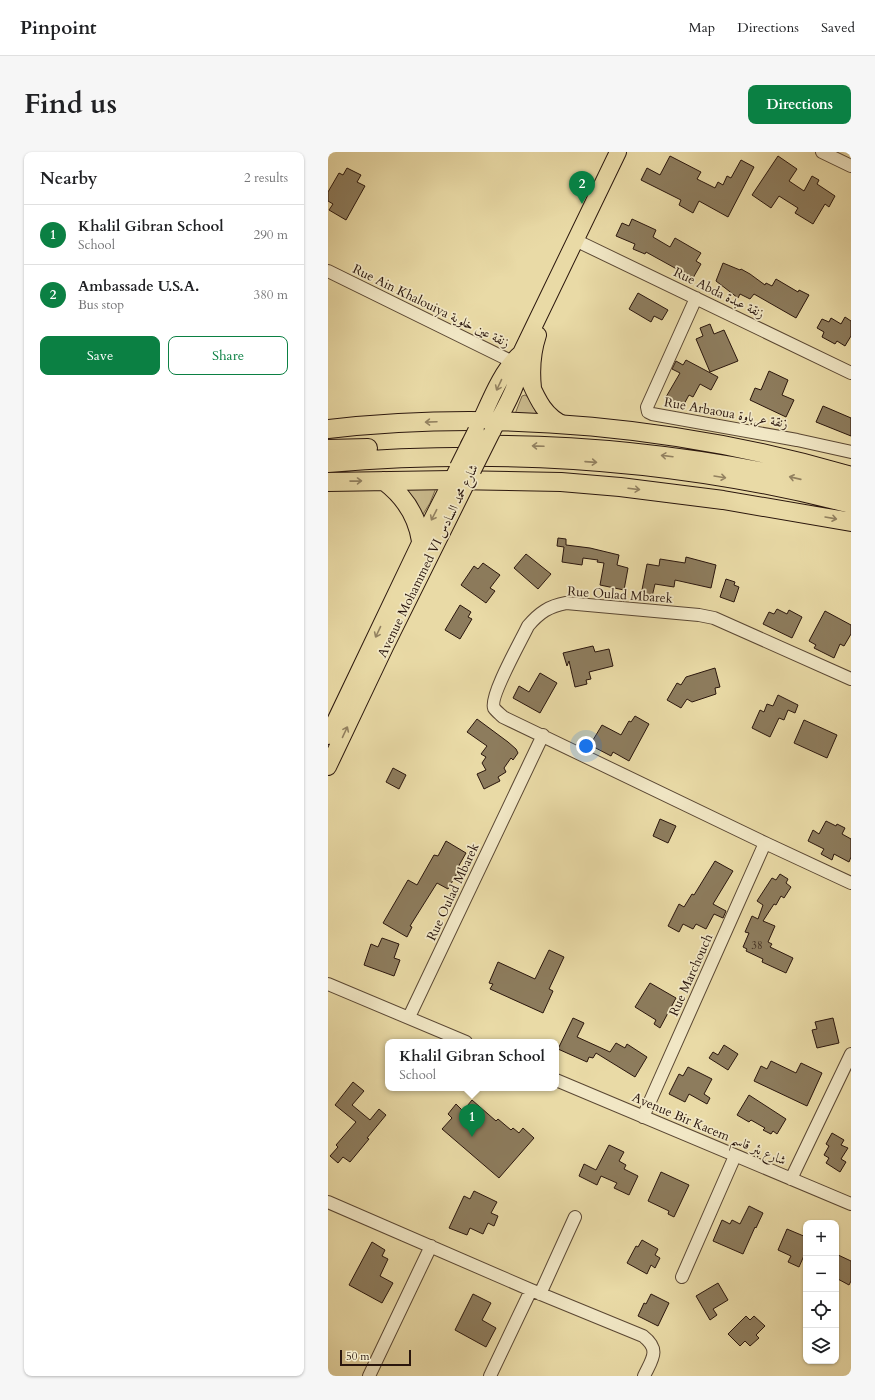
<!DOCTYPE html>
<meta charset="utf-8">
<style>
body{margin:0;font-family:Cardo,Amiri,serif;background:#f6f6f6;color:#202124}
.controls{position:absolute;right:12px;bottom:12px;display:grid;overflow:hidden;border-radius:8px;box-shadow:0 1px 3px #0004}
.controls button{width:36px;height:36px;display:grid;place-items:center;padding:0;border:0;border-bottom:1px solid #e0e0e0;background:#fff;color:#202124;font:20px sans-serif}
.scale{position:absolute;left:12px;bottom:10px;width:71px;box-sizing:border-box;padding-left:4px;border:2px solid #2a160d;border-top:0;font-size:11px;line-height:14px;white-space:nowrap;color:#2a160d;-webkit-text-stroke:3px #f1e7c5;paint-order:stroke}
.you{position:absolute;left:258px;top:594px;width:14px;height:14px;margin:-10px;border:3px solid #fff;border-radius:50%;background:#1a73e8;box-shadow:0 0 0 6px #1a73e833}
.badge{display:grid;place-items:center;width:26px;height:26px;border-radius:50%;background:#0b8043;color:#fff;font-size:13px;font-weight:700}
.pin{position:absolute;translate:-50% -33px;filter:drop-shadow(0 1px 2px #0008)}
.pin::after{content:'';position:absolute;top:21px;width:14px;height:12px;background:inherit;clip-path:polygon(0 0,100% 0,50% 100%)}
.popup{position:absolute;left:57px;top:887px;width:174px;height:52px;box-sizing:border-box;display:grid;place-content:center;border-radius:8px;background:#fff;filter:drop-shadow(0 1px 3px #0005);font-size:13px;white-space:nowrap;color:#757577}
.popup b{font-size:15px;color:#202124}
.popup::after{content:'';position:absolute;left:50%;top:100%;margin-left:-8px;border:8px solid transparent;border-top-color:#fff}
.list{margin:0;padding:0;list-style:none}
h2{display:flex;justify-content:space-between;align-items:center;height:52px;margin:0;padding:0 16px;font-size:17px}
h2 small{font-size:13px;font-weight:400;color:#757577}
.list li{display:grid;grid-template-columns:26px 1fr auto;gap:12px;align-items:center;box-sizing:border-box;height:60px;padding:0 16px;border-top:1px solid #e0e0e0}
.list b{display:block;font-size:15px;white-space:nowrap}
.list p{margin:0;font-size:13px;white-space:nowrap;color:#757577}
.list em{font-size:13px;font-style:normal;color:#757577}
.actions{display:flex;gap:8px;padding:12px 16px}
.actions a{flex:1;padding:9px 0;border:1px solid #0b8043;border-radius:8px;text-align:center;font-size:14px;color:#0b8043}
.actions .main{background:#0b8043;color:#fff}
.icon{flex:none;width:22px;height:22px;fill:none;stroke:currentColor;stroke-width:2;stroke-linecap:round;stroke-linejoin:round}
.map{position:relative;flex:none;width:523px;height:1224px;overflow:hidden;border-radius:8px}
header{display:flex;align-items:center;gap:24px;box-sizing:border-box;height:56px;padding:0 20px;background:#fff;border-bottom:1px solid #e0e0e0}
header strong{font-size:19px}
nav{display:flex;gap:22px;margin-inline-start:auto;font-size:14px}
.intro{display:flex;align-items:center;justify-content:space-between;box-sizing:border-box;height:96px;padding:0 24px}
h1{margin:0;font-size:28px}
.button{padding:10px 18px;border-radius:8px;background:#0b8043;color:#fff;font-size:14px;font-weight:700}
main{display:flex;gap:24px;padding:0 24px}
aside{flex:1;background:#fff;border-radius:8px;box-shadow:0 1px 3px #0004}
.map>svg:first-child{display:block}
</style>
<header>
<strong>Pinpoint</strong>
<nav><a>Map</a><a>Directions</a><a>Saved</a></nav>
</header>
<div class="intro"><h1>Find us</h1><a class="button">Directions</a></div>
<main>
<aside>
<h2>Nearby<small>2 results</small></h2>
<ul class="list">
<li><span class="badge">1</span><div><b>Khalil Gibran School</b><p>School</p></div><em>290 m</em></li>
<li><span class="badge">2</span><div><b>Ambassade U.S.A.</b><p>Bus stop</p></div><em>380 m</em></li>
</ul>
<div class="actions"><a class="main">Save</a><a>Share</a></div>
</aside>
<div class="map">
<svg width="523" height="1224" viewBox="0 0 523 1224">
<rect width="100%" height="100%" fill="#e9daa6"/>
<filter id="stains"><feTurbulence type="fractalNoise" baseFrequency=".005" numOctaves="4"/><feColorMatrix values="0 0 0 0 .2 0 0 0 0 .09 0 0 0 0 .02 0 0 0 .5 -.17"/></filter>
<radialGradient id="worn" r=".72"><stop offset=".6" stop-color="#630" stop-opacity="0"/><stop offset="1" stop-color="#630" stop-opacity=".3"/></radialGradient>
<path fill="#c9b98c" stroke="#7a684c" d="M197,243L200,245L210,264L187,262L194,244Z
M72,335L108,336L102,351L92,367Z"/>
<path fill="#8d7c5d" stroke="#2a160d" d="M342,4L373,20L369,27L387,36L390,30L395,33L399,24L403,26L413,8L426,15L400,65L371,49L365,61L351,53L353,48L313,28L319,16L332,23Z
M450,4L469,17L461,29L476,39L484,24L491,28L489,32L507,44L501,55L497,52L485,72L467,61L470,56L451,44L443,56L424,43Z
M19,16L33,23L29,30L37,34L18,68L1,58L5,52L0,49V40L11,21L15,23Z
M304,67L328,78L325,85L342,95L347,86L373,101L368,109L373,112L365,126L318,100L317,102L305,97L307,92L288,84L294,71L301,74Z
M395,111L412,118L413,117L422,122L437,133L438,131L444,134L448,127L470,140L471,138L481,143L468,166L426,142L422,147L412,142L410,146L388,129Z
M310,141L340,158L334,168L326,164L323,170L301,157Z
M517,165L523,169V184L517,194L509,189L507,192L494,185L496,180L489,176L494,167L501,170L503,166L513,172Z
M382,172L386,182L396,178L410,209L382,220L368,187L375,184L372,176Z
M358,208L390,225L383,238L372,232L365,245L361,243L355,254L338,245L352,221L344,217L348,209L355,213Z
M441,219L460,228L454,243L466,248L458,265L422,248L427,236L433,238Z
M495,254L523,266V284L488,270Z
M230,386L238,387V393L262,396L291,403L289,413L300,416L296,438L272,433L276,411L269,410L270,408L255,406L254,413L234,410L236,395L229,394Z
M198,402L223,422L210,437L186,416Z
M358,405L388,413L383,436L347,428L346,435L327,432L324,445L313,443L319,412L331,414L332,407L357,411Z
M155,411L172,423L162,436L167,439L158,451L133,433L146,414L150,417Z
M398,427L407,430L406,433L411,435L406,450L392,445Z
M132,453L143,460L140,465L144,467L132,487L117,478Z
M449,457L459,462L461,458L474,465L464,486L435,472L441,460L446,462Z
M497,459L523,473V482L516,494L512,492L506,506L486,496L488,493L481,489Z
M265,494L267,500L281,497L285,514L261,520L263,527L258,528L259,532L247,535L241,509L239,514L235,501Z
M387,516L392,535L387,536L388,542L364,550L359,547L353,556L339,548L349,531L353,533L358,525Z
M212,521L229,531L212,561L185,546L191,534L201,540Z
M450,543L470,553L467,561L460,558L456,568L451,566L442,585L424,576L432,558L436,560L439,552L445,554Z
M307,564L321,572L301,609L285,600L283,604L262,593L274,573L293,583L301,569L303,570Z
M149,567L180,590L188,597L190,601L185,608L183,606L176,616L178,620L170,625L172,629L156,637L149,622L158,618L154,611L158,605L153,602L159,594L139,580Z
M476,568L509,583L499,606L466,591Z
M65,616L78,623L71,637L58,630Z
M332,667L348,674L340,691L325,684Z
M498,669L508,674L509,672L517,676L514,682L523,687V705L521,710L506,702L504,708L493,702L496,697L480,689L485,678L491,682Z
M118,689L138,701L129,717L131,718L120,737L109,731L82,774L84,775L79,785L55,771L80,728L89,733L106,703L110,704Z
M387,709L405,719L385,752L398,759L395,766L386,762L378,777L368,772L365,777L355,772L351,780L340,774L351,752L356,755L364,742L366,743Z
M452,722L460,727L458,731L463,735L456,746L453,744L448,753L446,752L435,769L447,774L440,790L444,792L442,795L465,806L458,821L434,810L435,807L418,799L419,797L415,795L421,781L417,780L424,764L430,767L435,753L429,749L444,726L448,728Z
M54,786L71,792L66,806L72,808L66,824L36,813L43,792L50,795Z
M221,798L236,805L221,837L225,839L215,861L162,837L165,832L161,831L170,810L207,827Z
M322,831L348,846L332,876L326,872L328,868L307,855Z
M245,866L256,871L249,885L282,900L288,891L297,896L299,892L319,905L307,925L268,901L265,906L261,905L259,910L230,897Z
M505,866L511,891L489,896L484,878L489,877L487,870Z
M396,893L410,902L400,918L381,906L385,900L390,903Z
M443,909L468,921L473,911L494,921L479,954L426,929L433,914L439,917Z
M360,915L384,927L376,942L382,946L379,952L361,942L357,950L341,942L351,922L355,924Z
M25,930L36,939L24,953L42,968L51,957L58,963L39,986L41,987L22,1010L15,1005L10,1011L2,1004L10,995L8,993L28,970L7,953Z
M421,943L458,967L449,982L445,979L443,982L435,978L437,976L423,968L421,970L409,963Z
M144,948L168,969L170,967L183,978L185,976L191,981L195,976L206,986L171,1026L114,977L124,966L120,962L128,952L135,959Z
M504,981L516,988L513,993L520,996L513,1007L518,1010L512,1020L498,1011L501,1006L496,1003L501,994L498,992Z
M281,993L296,1000L291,1009L298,1013L296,1017L310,1024L301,1043L286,1036L289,1031L273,1024L269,1033L251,1024L256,1012L268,1018Z
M333,1020L361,1033L346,1065L340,1062L341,1059L320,1049Z
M146,1039L169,1050L163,1061L170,1064L166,1074L160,1071L155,1082L142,1076L139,1083L121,1076L136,1044L142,1047Z
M421,1054L435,1061L428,1076L427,1075L415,1102L385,1089L394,1068L402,1072L404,1068L412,1072Z
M459,1077L478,1085V1099L471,1115L460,1110L463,1104L450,1098Z
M314,1088L330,1097L327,1103L332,1106L327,1116L323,1113L319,1122L299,1111L308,1094L310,1095Z
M44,1090L57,1098L54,1104L60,1107L52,1124L65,1131L54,1151L21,1133Z
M508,1102L523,1109V1129L521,1133L508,1126Z
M390,1131L400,1148L385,1157L389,1163L382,1168L368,1144Z
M145,1142L163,1151L154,1168L168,1176L158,1195L127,1178Z
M323,1142L341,1151L330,1174L310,1164L316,1151L318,1152Z
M418,1164L422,1168L426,1164L437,1174L428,1183L431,1186L422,1194L417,1189L412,1194L400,1182Z"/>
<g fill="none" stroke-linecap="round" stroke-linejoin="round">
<defs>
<path id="minor" d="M494,0L523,14
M247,88L523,221
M0,119L191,213
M368,146L319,255L320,260L324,262L469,288L523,300
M523,527L386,466L371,463L238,451C221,454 211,461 200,474C194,487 161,545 166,556C168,559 172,562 175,565L437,691L523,731
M0,832L138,890
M81,865L215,583
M228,928L523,1052
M315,965L437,691
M463,1027L523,902
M0,1050L203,1138L315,1184C333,1198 324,1207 316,1224
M354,1125L407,1004
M212,1142L247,1065
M41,1224L103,1094
M162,1224L203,1138"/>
<path id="major" d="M200,226C209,246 216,264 237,273
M205,236C203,217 204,201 210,183
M148,279C160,254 172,219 193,201L290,0
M164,280C176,256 195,228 193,201
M0,584L93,389L129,318
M0,615L58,493L145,318"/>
<path id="highway" d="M0,277C172,257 357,275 523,324
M142,293C270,291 398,308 523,339
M0,297L40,296
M0,311C175,296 353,308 523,352
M56,329C76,344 89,363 93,389
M0,330L124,328L233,330L292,335L395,348L523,370"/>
</defs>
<use href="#minor" stroke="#5a4733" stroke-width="14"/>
<use href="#major" stroke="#2a160d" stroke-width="18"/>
<use href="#highway" stroke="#2a160d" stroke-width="20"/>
<use href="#minor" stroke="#f1e7c5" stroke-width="12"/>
<use href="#major" stroke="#e9daa6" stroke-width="16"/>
<use href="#highway" stroke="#e9daa6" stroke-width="18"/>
<defs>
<path id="major-bridge" d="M130,315L148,279
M145,318L164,280"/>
</defs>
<use href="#major-bridge" stroke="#2a160d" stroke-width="18" stroke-linecap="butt"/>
<use href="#major-bridge" stroke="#e9daa6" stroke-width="16"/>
</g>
<defs><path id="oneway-shaft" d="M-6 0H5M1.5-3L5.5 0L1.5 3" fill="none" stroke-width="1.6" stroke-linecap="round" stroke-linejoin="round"/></defs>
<g stroke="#938261">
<use href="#oneway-shaft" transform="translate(171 233) rotate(115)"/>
<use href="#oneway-shaft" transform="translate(103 270) rotate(178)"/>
<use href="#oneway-shaft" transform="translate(210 294) rotate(-178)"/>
<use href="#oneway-shaft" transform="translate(339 304) rotate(-173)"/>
<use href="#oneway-shaft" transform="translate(263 310) rotate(4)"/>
<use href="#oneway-shaft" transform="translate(392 325) rotate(9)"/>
<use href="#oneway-shaft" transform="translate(467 326) rotate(-167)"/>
<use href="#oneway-shaft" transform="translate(28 329) rotate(-1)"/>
<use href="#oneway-shaft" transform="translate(306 337) rotate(7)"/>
<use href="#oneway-shaft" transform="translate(106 363) rotate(117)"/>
<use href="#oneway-shaft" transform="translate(503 366) rotate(10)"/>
<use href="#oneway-shaft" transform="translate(50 480) rotate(115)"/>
<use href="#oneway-shaft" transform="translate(17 580) rotate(-65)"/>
</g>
<g text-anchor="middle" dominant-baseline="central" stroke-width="3.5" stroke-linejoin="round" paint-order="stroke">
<g font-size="11" fill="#433021">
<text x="429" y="793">38</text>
</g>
<g font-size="13" fill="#2a160d" stroke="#f1e7c5">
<text transform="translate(391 141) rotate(26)">Rue Abda زنقة عبدة</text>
<text transform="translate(103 154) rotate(26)">Rue Ain Khalouiya زنقة عين خلوية</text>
<text transform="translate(398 261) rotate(10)">Rue Arbaoua زنقة عرباوة</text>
<text transform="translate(100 409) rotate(-64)">Avenue Mohammed VI شارع محمد السادس</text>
<text transform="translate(292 443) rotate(4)">Rue Oulad Mbarek</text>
<text transform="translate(125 740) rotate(-65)">Rue Oulad Mbarek</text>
<text transform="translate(363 823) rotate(-66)">Rue Marchouch</text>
<text transform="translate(381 977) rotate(23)">Avenue Bir Kacem شارع بئر قاسم</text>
</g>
</g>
<rect width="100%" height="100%" filter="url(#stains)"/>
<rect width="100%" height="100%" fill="url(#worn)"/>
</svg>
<div class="controls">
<button>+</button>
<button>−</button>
<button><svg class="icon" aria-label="locate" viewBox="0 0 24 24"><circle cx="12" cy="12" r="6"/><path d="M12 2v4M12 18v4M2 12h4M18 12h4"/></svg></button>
<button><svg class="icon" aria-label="layers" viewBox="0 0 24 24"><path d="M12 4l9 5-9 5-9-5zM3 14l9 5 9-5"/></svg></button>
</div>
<div class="scale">50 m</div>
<div class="you"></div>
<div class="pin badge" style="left:144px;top:985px">1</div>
<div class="popup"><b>Khalil Gibran School</b>School</div>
<div class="pin badge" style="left:254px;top:52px">2</div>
</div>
</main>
